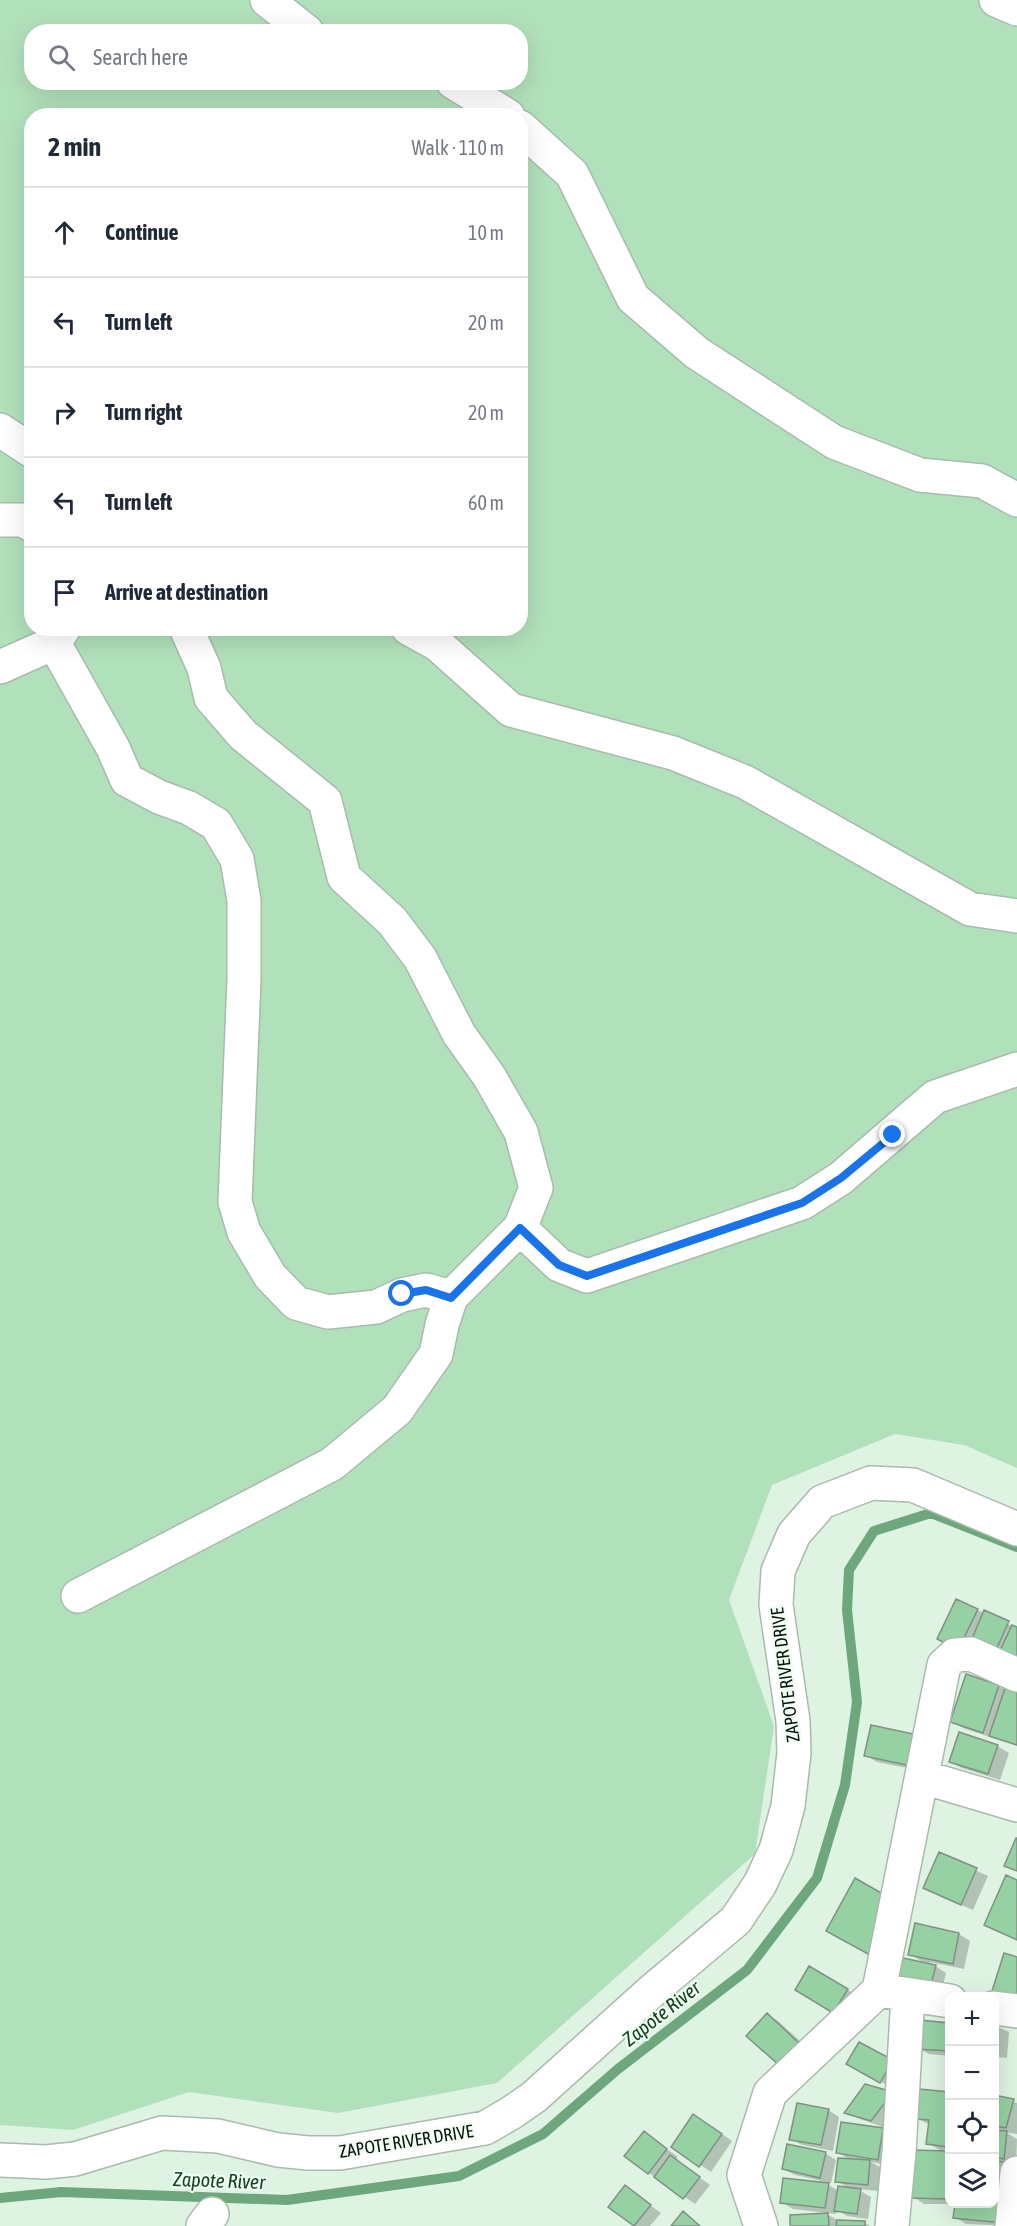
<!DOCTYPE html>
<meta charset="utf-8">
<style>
body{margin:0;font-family:"Asap Condensed",sans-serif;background:#f6f6f7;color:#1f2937}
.controls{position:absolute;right:18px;bottom:18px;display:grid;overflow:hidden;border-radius:12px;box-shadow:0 6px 24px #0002}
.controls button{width:54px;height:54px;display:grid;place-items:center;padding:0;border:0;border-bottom:2px solid #e0e1e3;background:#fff;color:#1f2937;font:30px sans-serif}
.stop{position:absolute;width:18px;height:18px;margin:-14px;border:4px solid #1a73e8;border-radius:50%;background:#fff}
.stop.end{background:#1a73e8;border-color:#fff;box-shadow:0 2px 6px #0008}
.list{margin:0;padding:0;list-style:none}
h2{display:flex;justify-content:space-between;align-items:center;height:78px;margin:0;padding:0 24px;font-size:26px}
h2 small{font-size:20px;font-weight:400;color:#747a83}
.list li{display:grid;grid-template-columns:39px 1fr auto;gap:18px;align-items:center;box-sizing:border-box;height:90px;padding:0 24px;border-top:2px solid #e0e1e3}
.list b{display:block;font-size:22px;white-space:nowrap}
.list em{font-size:20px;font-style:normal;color:#747a83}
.icon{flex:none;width:33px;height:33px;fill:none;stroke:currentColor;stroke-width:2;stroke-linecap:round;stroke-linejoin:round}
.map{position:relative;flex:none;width:1017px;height:2226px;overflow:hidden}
.search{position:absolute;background:#fff;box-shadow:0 6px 24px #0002;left:24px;top:24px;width:504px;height:66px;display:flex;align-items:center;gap:15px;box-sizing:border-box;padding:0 21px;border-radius:24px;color:#747a83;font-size:22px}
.panel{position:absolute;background:#fff;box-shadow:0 6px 24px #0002;left:24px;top:108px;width:504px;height:528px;border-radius:24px}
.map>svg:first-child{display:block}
</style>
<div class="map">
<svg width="1017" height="2226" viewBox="0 0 1017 2226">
<rect width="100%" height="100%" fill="#dff3e3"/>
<path fill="#b1e1ba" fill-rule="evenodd" d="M0,0H1017V1468L964,1445L895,1434L772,1485L729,1600L774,1726L755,1854L497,2083L338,2113L189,2092L73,2130L0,2125ZM32,32H520V82H32ZM32,116H520V628H32Z"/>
<path fill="#0003" d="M977,1610L1017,1628V1666L950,1645Z
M967,1676L1017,1693V1746L963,1728L952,1721Z
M872,1726L927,1772L877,1762L865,1755Z
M997,1746L1009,1753L1000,1780L962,1768L951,1762Z
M940,1854L988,1876L973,1910L936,1894Z
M916,1925L959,1934L970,1941L964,1969L929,1962L946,1973L940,1998L909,1991L926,1964L910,1954Z
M810,1968L858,1996L845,2018L797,1990Z
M767,2015L778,2021L811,2051L792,2072Z
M950,2025V2056L929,2054L918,2048Z
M994,2025L1009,2032L1007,2058L994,2057Z
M848,2063L903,2068L892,2088Z
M866,2086L903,2100L883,2127L857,2118L846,2112Z
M950,2093V2151H944L950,2154V2204H994V2131L1002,2132V2130L994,2128V2096L1017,2103V2134L1005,2132L1017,2139L1014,2226L966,2224L955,2217L956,2204H924L913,2197L943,2152L928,2143L930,2125L917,2118Z
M828,2110L839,2117L833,2151L802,2145L791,2139Z
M705,2122L732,2141L711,2172L673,2147Z
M842,2124L883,2130L894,2136L889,2165L871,2162L881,2168L879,2191L857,2189L871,2197L868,2219L847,2216L837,2210L836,2214L793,2209L781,2202L825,2183L839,2191L850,2189L837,2181L851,2160L840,2154Z
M644,2133L678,2157L675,2160L710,2185L695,2204L649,2173Z
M825,2153L836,2160L831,2183L795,2175L783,2169Z
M625,2187L661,2213L650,2226H635L610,2207Z
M828,2215L839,2221L865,2223L870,2226H792Z"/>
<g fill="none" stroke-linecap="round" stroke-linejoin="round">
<path stroke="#6da77b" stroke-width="10" d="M0,2198L61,2192L287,2200L459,2176L543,2134L618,2069L747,1970L817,1878L845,1785L857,1702L847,1610L849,1570L874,1531L931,1513L1017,1547"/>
</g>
<path fill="#95d1a2" stroke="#7f9182" stroke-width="1.5" d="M956,1599L978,1609L958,1650L937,1639Z
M984,1610L1009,1621L993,1657L969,1646Z
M1012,1625L1017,1627V1666L997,1657Z
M966,1674L999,1685L983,1733L950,1722Z
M1005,1688L1017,1692V1745L989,1736Z
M871,1725L923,1736L916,1767L864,1756Z
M959,1732L998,1745L988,1774L949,1762Z
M1016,1838H1017V1871L1004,1866Z
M939,1852L977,1868L961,1905L923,1888Z
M1006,1875L1017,1880V1940L984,1925Z
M855,1878L897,1902L868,1954L826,1931Z
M915,1923L959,1933L953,1964L908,1955Z
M1004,1953L1017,1957V1998L992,1991Z
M903,1958L936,1965L929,1993L896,1986Z
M809,1966L848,1989L833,2013L795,1990Z
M767,2013L800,2044L780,2066L746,2036Z
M919,2020L950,2023V2051L916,2049Z
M994,2023L998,2024L996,2052H994Z
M859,2042L893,2060L880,2083L846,2064Z
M865,2084L893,2092L871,2121L844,2113Z
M919,2089L950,2092L948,2147L926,2144L929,2120L915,2119Z
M994,2095L1014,2099L1006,2128L994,2126Z
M797,2103L829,2109L821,2145L789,2140Z
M693,2114L722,2134L699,2167L671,2147Z
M841,2122L883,2128L878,2160L836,2153Z
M994,2130L1007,2131L1004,2159L994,2157Z
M644,2131L667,2149L648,2174L624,2156Z
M787,2144L826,2152L820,2178L782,2169Z
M913,2150L948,2151L946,2199L911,2198Z
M670,2155L700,2177L683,2199L654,2177Z
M838,2158L870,2160L868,2185L835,2182Z
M994,2161L1005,2162L1003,2189H994Z
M783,2178L829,2183L825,2208L780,2203Z
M625,2185L651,2205L634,2226L608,2207Z
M838,2186L861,2189L857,2214L834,2211Z
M994,2192L1006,2193L1003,2223L953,2218L955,2204H994Z
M683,2211L700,2226H671Z
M828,2213L829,2226H790V2215Z
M837,2220L865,2221V2226H836Z"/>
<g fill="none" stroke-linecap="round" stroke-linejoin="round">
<defs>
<path id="minor" d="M267,0L307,32
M996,0L1017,9
M453,82L508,116
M520,127L572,174L633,298L697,353L834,442L920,475L982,481L1017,500
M0,430L32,451
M0,520H23L32,525
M186,628L204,668L211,698L243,735L325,801L344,877L392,921L420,958L459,1034L489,1076L521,1132L536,1188L520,1228
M408,628L437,644L511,710L673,753L745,782L970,909L1017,916
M54,643L113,748L127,780L159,797L189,808L216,824L237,859L244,901V979L235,1202L244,1232L270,1276L296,1303L328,1312L376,1307L402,1295L426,1290L451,1297
M0,667L54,643L64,628
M78,1596L332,1464L397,1410L436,1354L442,1325L451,1297L520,1228L559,1265L587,1276L802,1203L841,1178L935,1097L1017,1069
M923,1777L1017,1805
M879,1990L944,1665L955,1655L971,1654L1017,1675
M994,2008L1017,2011
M0,2160L46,2162L75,2159L162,2133L218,2136L278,2150L308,2153H340L485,2128L511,2113L534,2097L654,1989L736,1920L760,1884L776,1850L788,1806L794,1753L793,1721L776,1605L778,1571L794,1534L822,1502L871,1483L913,1485L1017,1529
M203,2226L212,2214
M761,2226L744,2175L770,2093L879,1990L950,2001
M892,2226L899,2152L908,1995
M1012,2226L1017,2173"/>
</defs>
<use href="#minor" stroke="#a8bbac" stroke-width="36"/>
<use href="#minor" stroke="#fff" stroke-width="33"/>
</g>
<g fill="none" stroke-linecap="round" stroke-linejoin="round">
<path stroke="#1a73e8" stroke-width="8" d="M402,1294L426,1290L451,1298L520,1228L559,1265L587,1276L802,1203L841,1178L893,1135"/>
</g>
<g text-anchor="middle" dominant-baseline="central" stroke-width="4.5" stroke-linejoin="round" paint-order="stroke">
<g font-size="18" fill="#0a110c" stroke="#effff2">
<text transform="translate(785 1675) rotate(-97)">ZAPOTE RIVER DRIVE</text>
<text transform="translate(406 2141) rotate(-9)">ZAPOTE RIVER DRIVE</text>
</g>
<g font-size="20" font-style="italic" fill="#154122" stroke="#effff2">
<text transform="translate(661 2013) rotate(-38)">Zapote River</text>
<text transform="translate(219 2180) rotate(2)">Zapote River</text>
</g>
</g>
</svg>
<div class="controls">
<button>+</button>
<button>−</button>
<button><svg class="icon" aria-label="locate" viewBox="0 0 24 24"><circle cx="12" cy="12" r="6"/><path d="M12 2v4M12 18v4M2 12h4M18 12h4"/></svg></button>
<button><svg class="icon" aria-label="layers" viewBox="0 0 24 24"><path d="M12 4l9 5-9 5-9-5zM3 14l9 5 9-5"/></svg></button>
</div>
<div class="stop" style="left:402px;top:1294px"></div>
<div class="stop end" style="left:893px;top:1135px"></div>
<div class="search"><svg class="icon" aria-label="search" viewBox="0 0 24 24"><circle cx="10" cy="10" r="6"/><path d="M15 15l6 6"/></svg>Search here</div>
<section class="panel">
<h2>2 min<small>Walk · 110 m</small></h2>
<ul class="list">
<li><svg class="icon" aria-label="ahead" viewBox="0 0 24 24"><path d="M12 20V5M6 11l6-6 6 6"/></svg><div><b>Continue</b></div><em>10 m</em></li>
<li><svg class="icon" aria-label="left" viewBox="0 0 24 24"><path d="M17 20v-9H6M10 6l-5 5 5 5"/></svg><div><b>Turn left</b></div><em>20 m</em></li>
<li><svg class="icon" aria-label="right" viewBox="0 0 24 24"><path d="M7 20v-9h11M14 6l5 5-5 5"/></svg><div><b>Turn right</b></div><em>20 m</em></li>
<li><svg class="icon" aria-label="left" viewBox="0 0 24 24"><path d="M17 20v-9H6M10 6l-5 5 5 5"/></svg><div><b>Turn left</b></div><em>60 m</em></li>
<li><svg class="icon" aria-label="arrive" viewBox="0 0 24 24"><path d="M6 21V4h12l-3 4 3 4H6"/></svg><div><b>Arrive at destination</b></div></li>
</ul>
</section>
</div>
